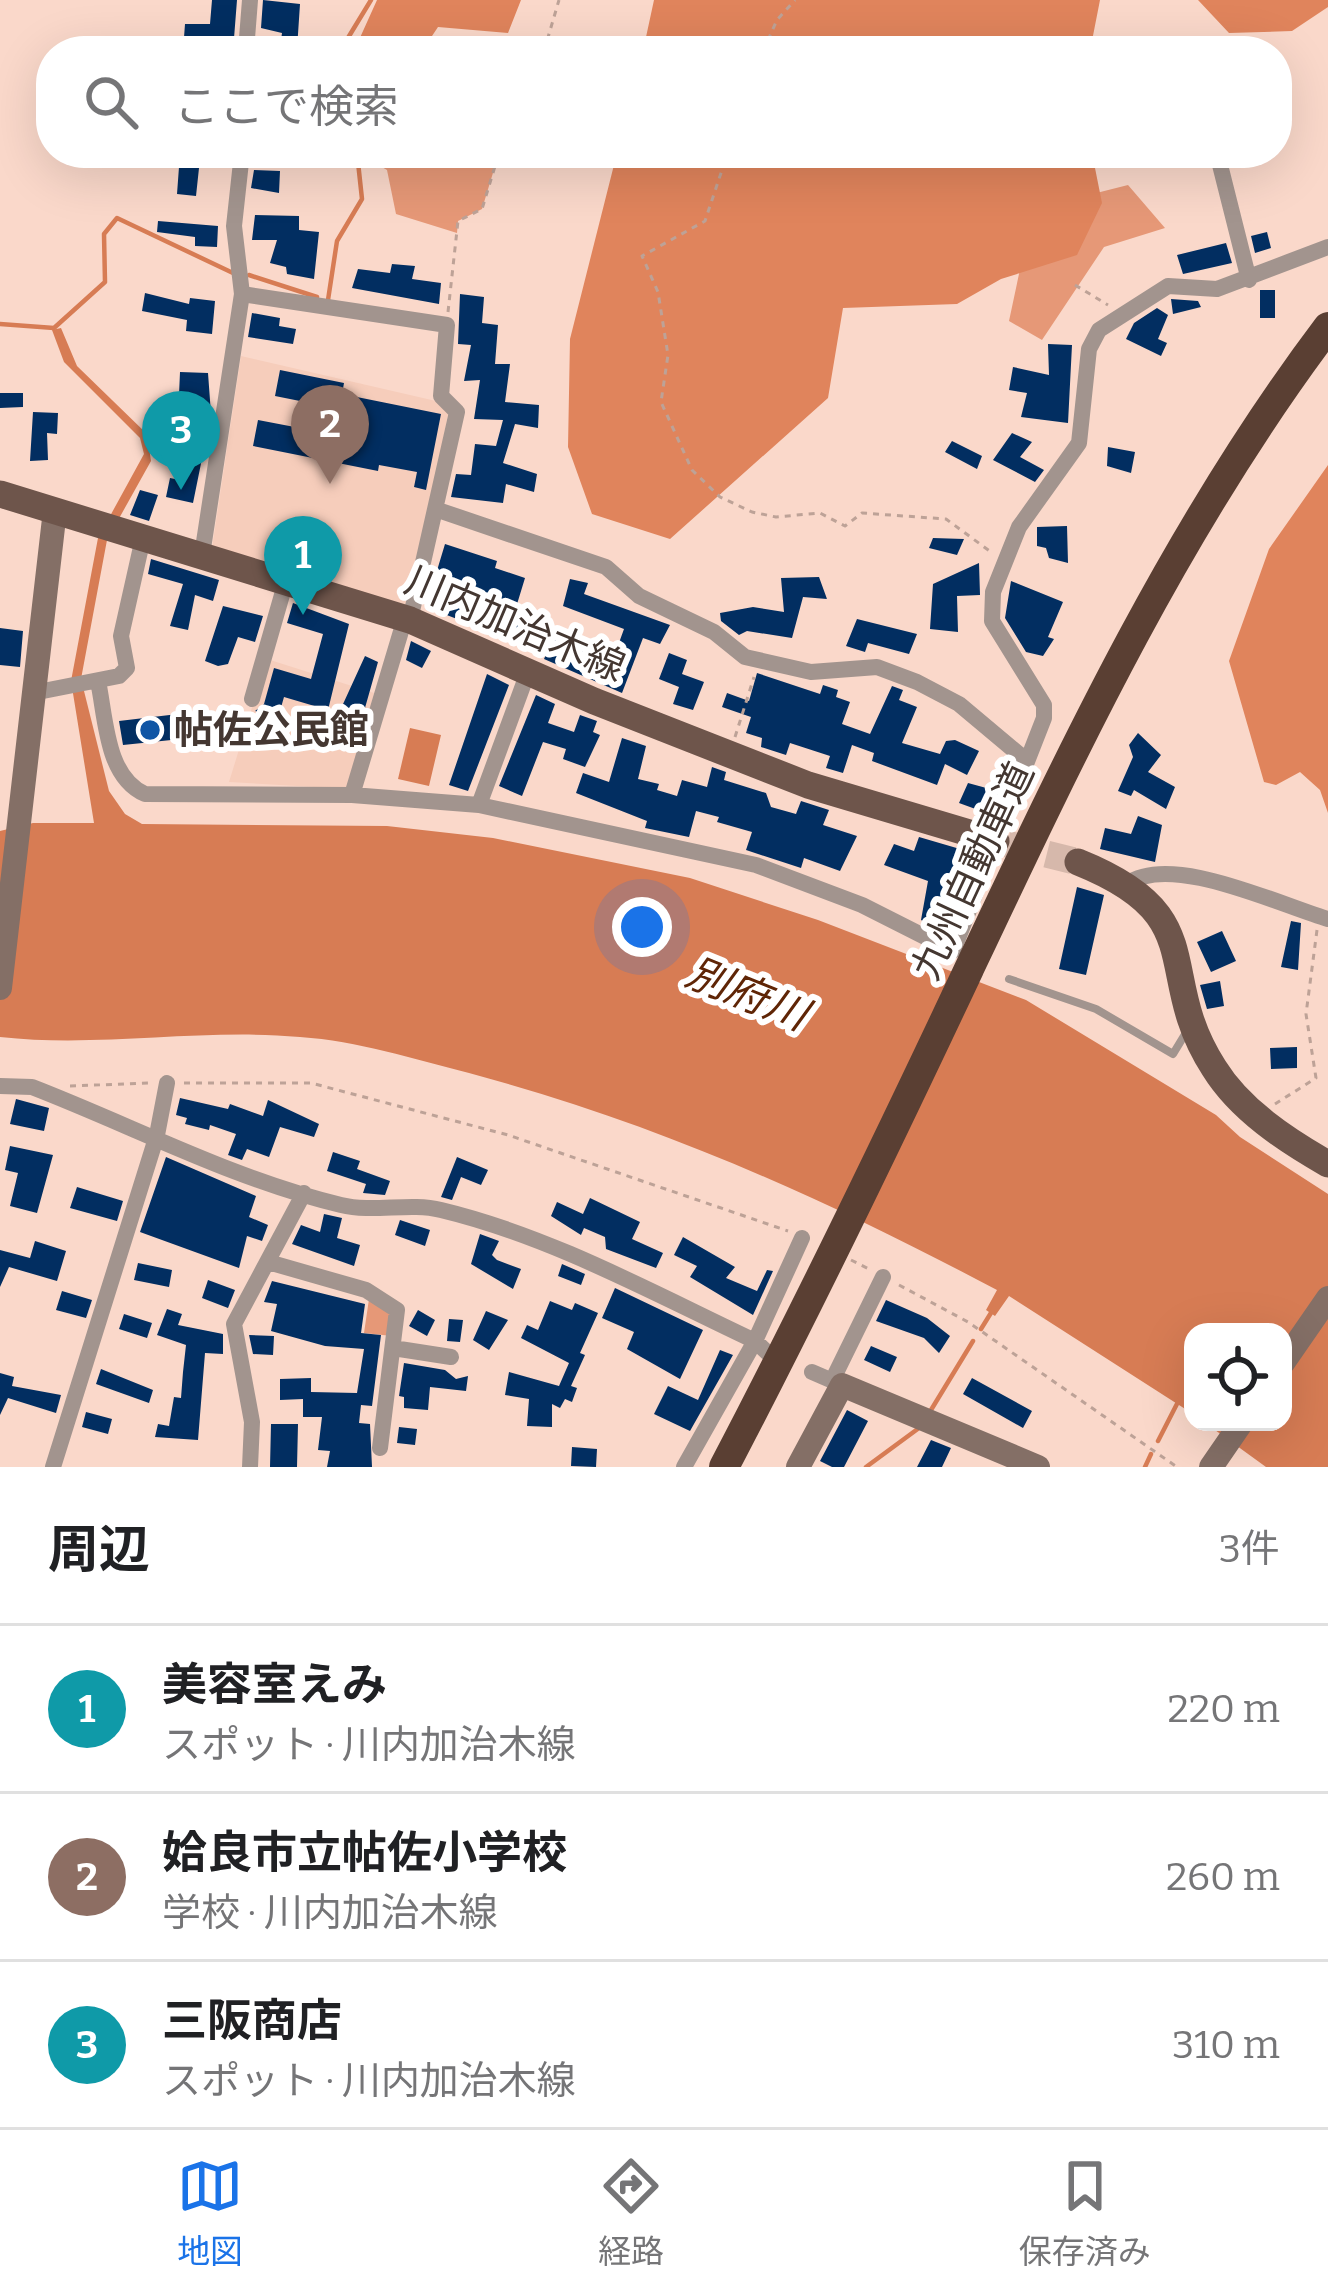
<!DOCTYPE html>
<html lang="ja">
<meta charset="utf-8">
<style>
body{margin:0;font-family:Bitter,"Noto Sans JP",serif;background:#f6f6f6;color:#202124}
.controls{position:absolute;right:36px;bottom:36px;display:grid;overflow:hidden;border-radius:24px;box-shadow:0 12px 48px #0002}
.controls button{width:108px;height:108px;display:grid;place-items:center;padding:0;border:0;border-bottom:3px solid #e0e0e0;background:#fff;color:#202124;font:60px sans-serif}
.you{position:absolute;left:642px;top:927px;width:42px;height:42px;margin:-30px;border:9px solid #fff;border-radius:50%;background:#1a73e8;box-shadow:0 0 0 18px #1a73e833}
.badge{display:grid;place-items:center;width:78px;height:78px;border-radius:50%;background:#1a73e8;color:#fff;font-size:39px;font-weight:700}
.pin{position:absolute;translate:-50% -99px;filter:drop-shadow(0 3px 6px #0008)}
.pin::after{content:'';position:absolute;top:63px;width:42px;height:36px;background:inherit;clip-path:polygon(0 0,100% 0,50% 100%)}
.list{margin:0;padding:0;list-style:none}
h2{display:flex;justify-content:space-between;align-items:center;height:156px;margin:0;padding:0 48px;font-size:51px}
h2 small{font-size:39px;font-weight:400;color:#757577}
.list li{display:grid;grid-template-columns:78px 1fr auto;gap:36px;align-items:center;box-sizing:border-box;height:168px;padding:0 48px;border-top:3px solid #e0e0e0}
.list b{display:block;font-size:45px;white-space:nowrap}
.list p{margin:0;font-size:39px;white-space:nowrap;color:#757577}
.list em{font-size:39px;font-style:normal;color:#757577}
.icon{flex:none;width:66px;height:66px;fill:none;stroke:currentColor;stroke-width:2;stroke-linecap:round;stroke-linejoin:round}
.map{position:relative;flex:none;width:1328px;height:1467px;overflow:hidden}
.search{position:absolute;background:#fff;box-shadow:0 12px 48px #0002;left:36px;right:36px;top:36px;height:132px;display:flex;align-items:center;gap:30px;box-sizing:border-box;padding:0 42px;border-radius:48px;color:#757577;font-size:45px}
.sheet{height:660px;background:#fff}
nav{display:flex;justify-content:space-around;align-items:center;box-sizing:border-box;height:168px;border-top:3px solid #e0e0e0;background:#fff;font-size:33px;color:#757577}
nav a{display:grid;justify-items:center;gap:6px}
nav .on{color:#1a73e8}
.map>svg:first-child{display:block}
</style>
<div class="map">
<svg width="1328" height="1467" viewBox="0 0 1328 1467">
<rect width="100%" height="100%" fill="#fad8ca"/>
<path fill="#f6cdbb" d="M241,356L436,401L449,410L409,608L212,548Z
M267,659L374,693L349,789L229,782Z"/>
<path fill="#e69877" d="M463,36L547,42L544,51H458Z
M139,153H234V162L138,159Z
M375,153H499L482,209L458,221L457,233L396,214L387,170L375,163Z
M1128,185L1165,228L1104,247L1042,340L1009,321L1026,241L1049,205Z
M369,1299L394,1311L392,1336L364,1333Z"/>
<path fill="#e0845c" d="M377,0H521L508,33L438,27L422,51H354Z
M654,0H1100L1090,51H643Z
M1198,0H1328V7L1292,31L1229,33Z
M617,153H1092L1102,203L1077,255L1001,279L957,304L843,308L828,398L670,539L592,514L568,447L570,339Z
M1328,465V813L1320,790L1300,772L1276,785L1264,782L1229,661L1269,549Z"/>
<path fill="#d77c54" d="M61,328L77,366L147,434L151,461L107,540L81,679L109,791L125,814L142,824L387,826L493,838L690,878L818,920L1026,1000L1216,1115L1240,1137L1328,1194V1467H1266L1204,1422H1283V1332H1193V1414L1009,1296L995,1316L986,1310L997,1290C821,1197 662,1125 469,1073C413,1059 358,1041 300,1037C201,1028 99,1048 0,1037V831L33,823H94L71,681L98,538L144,454L140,438L64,362L52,330Z
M410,728L441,735L429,786L398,779Z"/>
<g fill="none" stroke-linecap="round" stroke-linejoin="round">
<path stroke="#d77c54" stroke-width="4.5" d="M340,51L371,0
M249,275L317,297
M328,300L337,241L362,199L357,153
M0,324L54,328L105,282L104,234L117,218L233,273
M981,1329L994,1308
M931,1410L973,1341
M1158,1441L1180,1398
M866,1467L919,1428
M1145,1467L1151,1454"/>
</g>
<path fill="#022e61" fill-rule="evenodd" d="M212,0H237L233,51H183L185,24H210Z
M263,0L300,4L297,49L280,47L282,33L261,28Z
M179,167L199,168L196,196L177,194Z
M254,170L280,171L279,193L251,188Z
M255,215L299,216V230L319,232L314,279L287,274L286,267L270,263L277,240H252Z
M158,221L218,226L217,247L195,246V237L157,232Z
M1267,232L1271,248L1255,253L1251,236Z
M1226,243L1232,263L1183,274L1177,255Z
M392,264L415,266L412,279L441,283L439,304L352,288L358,269L390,273Z
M1260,290H1275V318H1260Z
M145,293L189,304L190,298L215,301L212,334L186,331L187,320L142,311Z
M460,294L484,297L482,323L498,325L495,364H510L505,402L539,405L538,428L515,424L503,463L537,474L534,492L506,484L503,503L451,497L456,474L471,475L475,444L496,446L503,420L474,419L480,380L464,381L471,345L458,344Z
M1171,299L1198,301L1201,307L1173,314Z
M1157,308L1168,315L1158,339L1167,343L1161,356L1126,339L1134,323Z
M252,313L280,318L279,326L296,329L293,344L248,337Z
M1048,344L1072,345L1068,423L1021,417L1027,393L1009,390L1013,367L1049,375Z
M280,370L344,383L342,394L441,414L426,490L414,487L417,472L379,465L378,471L253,446L258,420L305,429L310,403L275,396ZM325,404L352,409L346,438L319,432Z
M180,372L208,373L211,414L193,503L166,497L170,478L180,480L185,460L160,453L163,445L157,443L160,431L185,438L190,396L179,395Z
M0,393H23V407L0,408Z
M33,412L58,413L57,434L47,433L48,460L30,461Z
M1012,433L1032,442L1020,457L1044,470L1035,482L993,460Z
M952,441L982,456L977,469L945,452Z
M1108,447L1135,452L1131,473L1107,466Z
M140,490L158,495L149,521L130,515Z
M1067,526L1068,563L1049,558L1046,548L1037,546V527Z
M933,538L964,539L957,555L929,548Z
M445,544L497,561L495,568L525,578L514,614L536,622L527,646L426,607Z
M151,559L219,580L213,601L195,595L188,630L170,626L183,584L148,574Z
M979,563L980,595L957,596L958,632L930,629L933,584Z
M819,577L827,599L803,597L792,638L747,631L739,635L721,621L720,613L753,607L784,612L781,578Z
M570,579L588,583L584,594L670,625L660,644L643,638L622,693L544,659L556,632L616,651L624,629L563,606Z
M1011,581L1063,602L1048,637L1054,639L1043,656L1026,652L1005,618Z
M293,603L349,624L328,710L284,697L278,718L255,711L264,704L274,668L311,679L323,634L287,623Z
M223,606L263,616L255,642L238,637L228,664L218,666L205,661Z
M857,619L917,634L909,654L868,643L865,652L846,646Z
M0,628L23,631L20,667L0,665Z
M411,641L431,651L422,668L406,660Z
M669,653L687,660L682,674L704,682L693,710L673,704L679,687L659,679Z
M365,656L378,662L361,722L338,715Z
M757,673L820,694L823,685L838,690L836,697L850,702L842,724L870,734L892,686L903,690L899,700L917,707L902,743L940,754L946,741L955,740L979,751L967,775L945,764L937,785L872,761L874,753L852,745L843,773L826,768L830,756L790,743L786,755L761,747L762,738L746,733L751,717L722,707L727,693L749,701Z
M487,674L509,685L468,791L449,785Z
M536,695L555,704L548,723L574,732L580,715L597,721L593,732L600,735L585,767L563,759L566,749L543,742L522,796L499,786Z
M178,714L181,739L123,745L119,721Z
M1138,733L1161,755L1148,772L1175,787L1166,809L1134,790L1131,796L1118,791L1133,757L1129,745Z
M622,738L646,746L638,779L659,784L657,790L677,796L682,780L707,787L712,767L726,772L724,780L766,793L771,807L796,814L801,801L829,810L823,825L857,836L840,871L804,858L801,868L746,850L752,832L717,822L719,817L696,811L689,837L645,828L647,821L576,793L583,773L609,782Z
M968,783L1001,792L992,815L959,803Z
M1138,816L1162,825L1155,862L1100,849L1105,828L1131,834Z
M919,837L977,854L946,933L921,920L928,881L884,865L894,844L914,851Z
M1077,887L1104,895L1086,975L1059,969Z
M1291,921L1301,923L1298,970L1281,967Z
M1222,931L1236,961L1211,972L1197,942Z
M1220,981L1224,1006L1207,1009L1200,985Z
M1297,1047V1068L1271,1069L1270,1048Z
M180,1098L228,1109L230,1104L263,1116L268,1100L319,1124L314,1137L280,1127L269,1157L247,1149L242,1160L228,1155L236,1134L210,1125L209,1130L185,1124L187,1118L176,1115Z
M16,1099L49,1108L44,1131L10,1124Z
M10,1146L53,1155L37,1213L10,1206L18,1173L5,1170Z
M333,1152L360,1161L357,1169L390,1181L385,1195L363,1193L366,1184L327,1171Z
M166,1157L256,1196L249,1217L268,1225L262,1241L247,1236L239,1268L140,1232Z
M457,1157L488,1170L481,1185L461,1177L452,1200L441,1197Z
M77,1187L123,1201L117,1221L70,1208Z
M590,1198L640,1222L632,1239L663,1253L656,1268L606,1249L605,1237L584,1228L581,1235L551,1216L557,1202L583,1214Z
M324,1214L342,1218L337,1238L360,1245L354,1266L292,1244L301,1225L320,1232Z
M400,1220L430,1230L425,1246L395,1235Z
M480,1234L499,1241L492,1255L497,1260L521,1269L513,1289L471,1264Z
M683,1237L735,1267L726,1278L757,1291L767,1270L773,1271L753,1315L690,1277L697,1266L674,1255Z
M35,1241L66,1251L57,1281L9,1267L0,1287V1250L30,1258Z
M138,1263L172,1270L169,1287L134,1280Z
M562,1264L585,1274L581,1285L558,1276Z
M208,1280L235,1290L228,1308L202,1298Z
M272,1281L365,1304L361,1333L381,1335L372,1406L361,1405L359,1423L370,1424L372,1467H327L330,1451L318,1450L322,1417H303V1399L280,1400V1379L311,1378V1392L357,1393L364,1349L325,1346L271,1331L277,1304L264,1302Z
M615,1288L703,1330L680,1379L627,1349L634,1332L602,1318Z
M62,1291L92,1300L86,1318L56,1310Z
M886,1300L927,1318L950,1336L939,1353L924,1338L876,1321Z
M550,1301L572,1310L575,1303L598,1313L580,1353L585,1355L571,1386L577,1388L572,1402L565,1399L560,1408L552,1404V1427L527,1426L529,1399L505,1395L509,1372L559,1386L569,1363L521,1338L527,1325L538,1330Z
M167,1309L182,1314L178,1325L223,1334V1354L205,1353L198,1440L155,1437L158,1424L169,1426L174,1397L181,1398L183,1372L186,1345L157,1335Z
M418,1310L435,1320L427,1336L409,1326Z
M486,1311L508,1320L489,1350L473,1340Z
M124,1314L152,1323L147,1338L119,1329Z
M449,1319L463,1320L460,1342L447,1341Z
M249,1335L274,1336L273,1355L253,1354Z
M871,1346L897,1357L890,1372L864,1360Z
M720,1350L733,1355L690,1431L654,1414L668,1386L698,1400Z
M404,1363L445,1370L456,1379L468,1376L466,1391L430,1387L428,1410L404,1408V1397L399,1396Z
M101,1369L153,1390L149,1403L96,1384Z
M0,1373L14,1377L12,1386L61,1395L56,1413L8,1398L0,1415Z
M972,1378L1032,1411L1023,1428L963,1394Z
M847,1410L868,1421L844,1467H832L820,1461Z
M86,1412L112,1419L108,1434L82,1427Z
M271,1424H298L297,1467H270Z
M399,1427L417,1429L415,1445L397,1443Z
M931,1440L951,1448L942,1467H917Z
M572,1447L597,1449L596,1467L571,1466Z"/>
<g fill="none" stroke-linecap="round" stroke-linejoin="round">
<path stroke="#d6b8ab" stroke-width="27" stroke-dasharray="27 14" stroke-linecap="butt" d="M1007,844L1078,862"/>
<path stroke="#bda297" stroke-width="3" stroke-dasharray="6 6" stroke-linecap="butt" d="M544,51L559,0
M763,51L777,20L795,0
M734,153L724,164L705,221L642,256L658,292L668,355L661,402L692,470L720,497L752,512L776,517L820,513L845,526L862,513L946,519L991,552
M1075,285L1108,305
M448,312L458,221L482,209L499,153
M735,737L754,677
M184,1083H311L508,1135L788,1231
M70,1086L150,1083
M1275,1104L1316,1078L1306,1014L1317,930
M851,1260L869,1269
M899,1285L968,1322L1177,1467"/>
<path stroke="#a2948e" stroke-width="8" d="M1009,979L1096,1009L1173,1054L1187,1031"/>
<path stroke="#a2948e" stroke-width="16" d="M246,51L250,0
M1217,153L1249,280
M242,294L447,325L441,396L457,412L410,620
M438,510L606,567L639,596L714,632L745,657L811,672L877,667L917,682L959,704L1027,761
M202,555L242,294L234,226L242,153
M98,681C106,719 106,777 145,794L352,795L479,805L756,865L862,905L953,951L1044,718V705L992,621L993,592L1019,527L1079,443L1089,349L1099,330L1168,286L1217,289L1328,247
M33,693L119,676L127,668L121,636L143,538
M252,699L286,581
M352,795L405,618
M479,805L528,672
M1127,884C1171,852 1279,905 1328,919
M0,1086L32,1087C133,1126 235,1180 341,1205C374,1213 409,1202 441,1210C550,1236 655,1294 755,1341L772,1357
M268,1262L366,1290L397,1310L380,1448
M393,1348L451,1357
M812,1372L842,1385
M832,1381L883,1277
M53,1467L157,1135L167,1083
M250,1467L252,1422L234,1324L304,1193
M684,1467L755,1341L802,1238"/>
<path stroke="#846f66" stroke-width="24" d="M0,988L55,510
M1283,1363L1328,1298
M798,1467L842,1385L1038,1467
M1211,1467L1242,1422"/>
<path stroke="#6e554b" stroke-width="27" d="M0,494L410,620L594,701L808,785L996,841
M1078,862C1215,917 1152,972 1214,1068C1240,1110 1286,1140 1328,1164"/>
<path stroke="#5a3f33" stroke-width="30" d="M724,1467C810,1303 890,1137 969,969C1074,747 1179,524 1328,327"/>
</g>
<circle fill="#1056a5" stroke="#fff" stroke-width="4.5" cx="150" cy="730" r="12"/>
<g text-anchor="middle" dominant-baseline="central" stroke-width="12" stroke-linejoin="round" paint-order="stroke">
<g font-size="39" fill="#443731" stroke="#fff">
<text transform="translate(515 624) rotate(23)">川内加治木線</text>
<text transform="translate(973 871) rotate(-65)">九州自動車道</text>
</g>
<g font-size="39" font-weight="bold" fill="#443731" stroke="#fff" text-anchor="start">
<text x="174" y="730">帖佐公民館</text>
</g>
<g font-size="42" font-style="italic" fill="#5f2506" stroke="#fff">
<text transform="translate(747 994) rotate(22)">別府川</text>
</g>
</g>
</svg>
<div class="controls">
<button><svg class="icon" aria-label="locate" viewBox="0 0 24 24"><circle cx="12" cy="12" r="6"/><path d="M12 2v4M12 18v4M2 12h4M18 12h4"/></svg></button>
</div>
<div class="you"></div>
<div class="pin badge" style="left:303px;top:615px;background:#0f9aa8">1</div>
<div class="pin badge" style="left:330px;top:484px;background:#8d6e63">2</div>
<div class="pin badge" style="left:181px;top:490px;background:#0f9aa8">3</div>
<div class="search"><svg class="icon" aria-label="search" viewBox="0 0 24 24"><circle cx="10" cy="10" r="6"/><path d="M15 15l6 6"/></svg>ここで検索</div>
</div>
<section class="sheet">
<h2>周辺<small>3件</small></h2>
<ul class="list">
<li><span class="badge" style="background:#0f9aa8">1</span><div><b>美容室えみ</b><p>スポット · 川内加治木線</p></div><em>220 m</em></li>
<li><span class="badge" style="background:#8d6e63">2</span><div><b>姶良市立帖佐小学校</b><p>学校 · 川内加治木線</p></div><em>260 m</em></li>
<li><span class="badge" style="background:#0f9aa8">3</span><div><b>三阪商店</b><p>スポット · 川内加治木線</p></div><em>310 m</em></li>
</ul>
</section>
<nav>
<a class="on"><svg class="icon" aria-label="map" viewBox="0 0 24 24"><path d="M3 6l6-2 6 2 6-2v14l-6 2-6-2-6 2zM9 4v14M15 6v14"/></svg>地図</a>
<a><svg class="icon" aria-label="directions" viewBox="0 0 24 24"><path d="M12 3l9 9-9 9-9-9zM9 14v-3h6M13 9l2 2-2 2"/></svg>経路</a>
<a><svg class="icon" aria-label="saved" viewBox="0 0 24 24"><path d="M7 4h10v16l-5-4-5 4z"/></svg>保存済み</a>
</nav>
